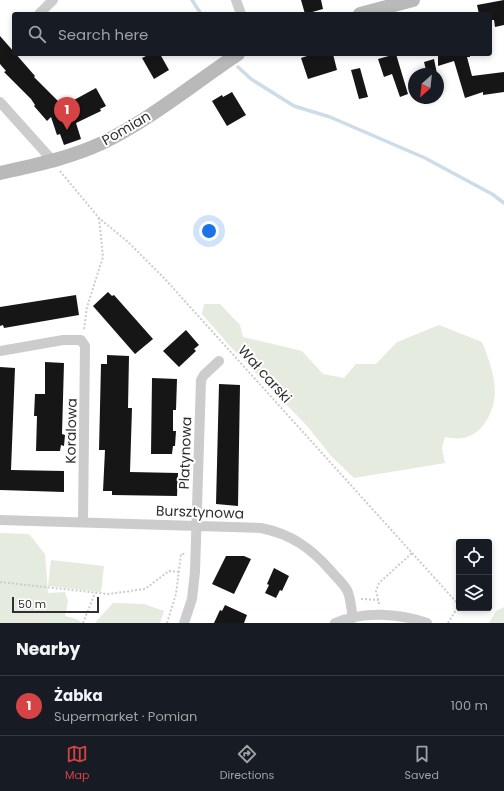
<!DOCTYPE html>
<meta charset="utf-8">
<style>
body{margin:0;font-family:Poppins,sans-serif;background:#20242c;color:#f1f3f6}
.controls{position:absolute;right:12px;bottom:12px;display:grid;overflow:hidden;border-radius:4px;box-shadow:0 2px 6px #0003}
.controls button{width:36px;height:36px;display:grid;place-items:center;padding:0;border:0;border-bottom:1px solid #363941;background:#171b24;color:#f1f3f6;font:20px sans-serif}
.compass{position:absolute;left:408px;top:68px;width:36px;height:36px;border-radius:50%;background:#171b24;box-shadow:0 2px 6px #0003;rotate:207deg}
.scale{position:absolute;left:12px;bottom:10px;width:87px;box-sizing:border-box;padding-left:4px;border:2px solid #2f2f2f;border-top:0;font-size:11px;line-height:14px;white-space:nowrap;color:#2f2f2f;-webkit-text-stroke:3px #fff;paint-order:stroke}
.you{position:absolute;left:209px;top:231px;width:14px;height:14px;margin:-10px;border:3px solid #fff;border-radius:50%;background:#1a73e8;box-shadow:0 0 0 6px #1a73e833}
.badge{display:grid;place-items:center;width:26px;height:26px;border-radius:50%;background:#d54345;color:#fff;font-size:13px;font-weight:700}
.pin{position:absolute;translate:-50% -33px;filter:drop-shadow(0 1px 2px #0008)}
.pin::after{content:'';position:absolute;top:21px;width:14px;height:12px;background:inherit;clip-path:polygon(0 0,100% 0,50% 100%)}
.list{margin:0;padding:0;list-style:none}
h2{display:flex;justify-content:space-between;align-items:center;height:52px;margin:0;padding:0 16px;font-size:17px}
h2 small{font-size:13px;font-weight:400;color:#9ea1a6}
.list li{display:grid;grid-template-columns:26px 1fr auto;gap:12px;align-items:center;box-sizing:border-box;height:60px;padding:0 16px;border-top:1px solid #363941}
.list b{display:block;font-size:15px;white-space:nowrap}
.list p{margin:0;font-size:13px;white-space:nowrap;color:#9ea1a6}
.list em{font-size:13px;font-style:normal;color:#9ea1a6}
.icon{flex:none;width:22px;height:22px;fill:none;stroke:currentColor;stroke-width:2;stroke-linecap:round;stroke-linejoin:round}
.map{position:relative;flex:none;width:504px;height:623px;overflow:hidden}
.search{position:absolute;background:#171b24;box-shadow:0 2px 6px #0003;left:12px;right:12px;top:12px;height:44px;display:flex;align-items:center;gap:10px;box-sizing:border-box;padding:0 14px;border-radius:4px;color:#9ea1a6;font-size:15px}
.sheet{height:112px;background:#171b24}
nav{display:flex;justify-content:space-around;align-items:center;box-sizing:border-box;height:56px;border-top:1px solid #363941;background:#171b24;font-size:11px;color:#9ea1a6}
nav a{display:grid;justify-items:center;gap:2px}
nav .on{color:#d54345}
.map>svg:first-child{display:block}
</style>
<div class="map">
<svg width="504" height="623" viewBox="0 0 504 623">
<rect width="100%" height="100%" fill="#fff"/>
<path fill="#e5ebdf" d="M204,304H220L240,325L243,337L302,351L323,374L344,378L356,364H376L397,342L439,325L482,342C494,372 504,401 481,428C470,439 459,440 445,437L442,448L445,463L354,478L331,456L308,427L229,345L202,314Z
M0,533L29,534L45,554L48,593L65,592L68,601L65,616L77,619L82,623H0Z
M51,560L104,566L101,592L48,586Z
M113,603L144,604L164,611L160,623H95Z
M504,607V623H489L496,611Z"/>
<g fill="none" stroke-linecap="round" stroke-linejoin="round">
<path stroke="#cddce9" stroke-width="3.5" d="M192,0L201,14
M238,67L251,79L294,106L330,117L425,158L492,194L504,203"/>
</g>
<path fill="#161616" d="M301,0H321L323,9L305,14Z
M504,0V25L495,27L494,20H490V14H479L477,5Z
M0,36L35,76L34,77L63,106L96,88L106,106L100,109L101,111L76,123L81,139L64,145L60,134L57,135L51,117L47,121L34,106L35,105L31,99L4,72L6,71L0,64Z
M150,54H160L169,70L154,79L142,58Z
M313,54H333L337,70L308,79L301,58Z
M396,54L408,94L400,97L392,74L384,77L378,59Z
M438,54H470V57H467L472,76L504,72V92L483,95V92L465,98L454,61L438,66Z
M434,59L437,74H427L424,62Z
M360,68L368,97L359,99L351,70Z
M232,92L246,115L227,126L212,101L222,95L223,97Z
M108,292L112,296L114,295L153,339L135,354L93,306Z
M76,295L79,315L4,328L3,325L0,326V307Z
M186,330L199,345L194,349L196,351L179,367L163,351Z
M107,355L129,356L128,408H132L130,472L178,473L177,496L112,495V491H103L105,450H99L101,364H107Z
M45,362L64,363L62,434L65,435L64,446L61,445L60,451H36L37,416H34L35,394H45Z
M0,367L15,368L11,470L64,471V492L0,490Z
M152,378L177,379L176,410H173V431H176L175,446H173L172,454H151Z
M219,384L240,385L238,506L216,504Z
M226,556H244L251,559L234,594L212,584Z
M274,568L289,576L282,591L280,590L276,598L265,593L269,585L267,584Z
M225,605L247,615L244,623H214L220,610L222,611Z"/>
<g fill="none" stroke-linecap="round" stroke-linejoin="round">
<path stroke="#ccc" stroke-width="2" stroke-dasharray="2 2" stroke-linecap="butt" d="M60,171L99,218L128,242L164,278L459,605
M84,329L87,307L103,257L99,218
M0,582L108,594L145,589L169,571L179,572
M361,599L379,600
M379,604L376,591L379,583L412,553
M83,623L95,593
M167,623L176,594L181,554H186
M448,623L459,605"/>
<path stroke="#ccc" stroke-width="10" d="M236,0L241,14
M39,14L53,0
M0,102L53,161
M0,351L63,340H81L85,346L83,522
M0,520L261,528C291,534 311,548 331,571C336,577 343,583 347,590C351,598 351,609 353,618
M184,623L192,599L195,572L201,380L204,375L219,361
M335,623C364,611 398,613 427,623"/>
<path stroke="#b9b9b9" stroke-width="14" d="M360,14L413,0
M0,173C35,165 70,158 102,143C151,119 193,84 238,54"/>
</g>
<g text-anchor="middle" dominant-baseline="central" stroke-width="4" stroke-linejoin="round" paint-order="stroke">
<g font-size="14" fill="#2f2f2f" stroke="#fff">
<text transform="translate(126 128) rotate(-30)">Pomian</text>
<text transform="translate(265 374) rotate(48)">Wał carski</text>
<text transform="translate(71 431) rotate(-89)">Koralowa</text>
<text transform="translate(185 453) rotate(-88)">Platynowa</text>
<text transform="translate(200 512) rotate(2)">Bursztynowa</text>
</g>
</g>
</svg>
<div class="controls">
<button><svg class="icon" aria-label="locate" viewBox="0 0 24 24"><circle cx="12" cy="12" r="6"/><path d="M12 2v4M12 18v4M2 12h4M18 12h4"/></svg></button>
<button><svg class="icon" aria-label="layers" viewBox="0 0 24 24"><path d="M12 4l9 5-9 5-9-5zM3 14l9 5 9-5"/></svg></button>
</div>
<svg class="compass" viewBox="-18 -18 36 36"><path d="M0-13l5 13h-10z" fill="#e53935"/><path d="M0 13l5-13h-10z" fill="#9ea1a6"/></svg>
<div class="scale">50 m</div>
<div class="you"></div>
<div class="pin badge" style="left:67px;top:130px">1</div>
<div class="search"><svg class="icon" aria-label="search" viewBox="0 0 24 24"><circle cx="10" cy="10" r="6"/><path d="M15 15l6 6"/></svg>Search here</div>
</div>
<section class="sheet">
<h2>Nearby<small></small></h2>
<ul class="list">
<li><span class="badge">1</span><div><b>Żabka</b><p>Supermarket · Pomian</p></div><em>100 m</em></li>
</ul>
</section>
<nav>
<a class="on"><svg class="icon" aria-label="map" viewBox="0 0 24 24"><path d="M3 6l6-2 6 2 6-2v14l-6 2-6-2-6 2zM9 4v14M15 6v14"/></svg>Map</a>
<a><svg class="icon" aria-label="directions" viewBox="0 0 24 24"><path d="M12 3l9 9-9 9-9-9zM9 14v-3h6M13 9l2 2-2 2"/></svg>Directions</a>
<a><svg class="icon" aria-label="saved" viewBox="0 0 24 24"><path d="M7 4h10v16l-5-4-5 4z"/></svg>Saved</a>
</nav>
